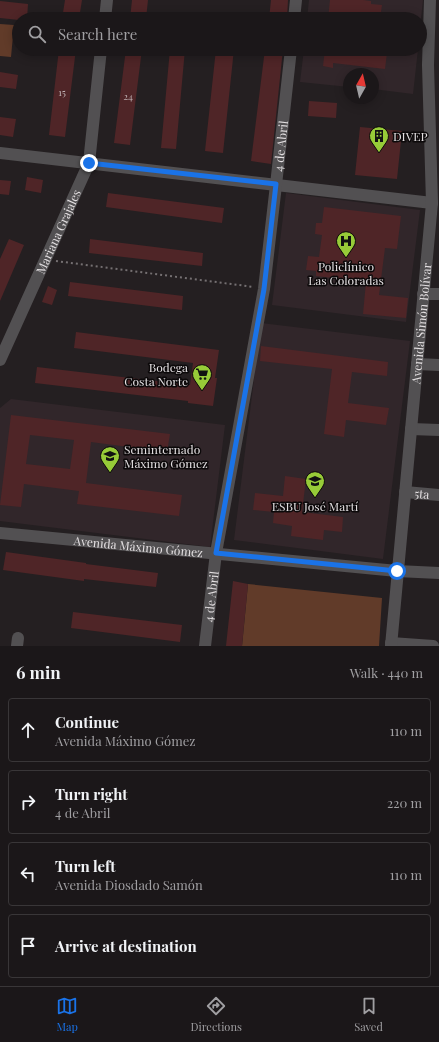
<!DOCTYPE html>
<meta charset="utf-8">
<style>
body{margin:0;font-family:"Playfair Display",serif;background:#282426;color:#f1f3f6}
.compass{position:absolute;left:343px;top:68px;width:36px;height:36px;border-radius:50%;background:#1b1719;box-shadow:0 2px 10px #0003;rotate:8deg}
.stop{position:absolute;width:12px;height:12px;margin:-9px;border:3px solid #1a73e8;border-radius:50%;background:#fff}
.stop.end{background:#1a73e8;border-color:#fff;box-shadow:0 1px 4px #0008}
.list{margin:0;padding:0;list-style:none}
h2{display:flex;justify-content:space-between;align-items:center;height:52px;margin:0;padding:0 16px;font-size:17px}
h2 small{font-size:13px;font-weight:400;color:#a09fa2}
.list li{display:grid;grid-template-columns:26px 1fr auto;gap:12px;align-items:center;box-sizing:border-box;height:64px;margin:0 8px 8px;padding:0 8px;border:1px solid #393638;border-radius:4px}
.list b{display:block;font-size:15px;white-space:nowrap}
.list p{margin:0;font-size:13px;white-space:nowrap;color:#a09fa2}
.list em{font-size:13px;font-style:normal;color:#a09fa2}
.icon{flex:none;width:22px;height:22px;fill:none;stroke:currentColor;stroke-width:2;stroke-linecap:round;stroke-linejoin:round}
.map{position:relative;flex:none;width:439px;height:646px;overflow:hidden}
.search{position:absolute;background:#1b1719;box-shadow:0 2px 10px #0003;left:12px;right:12px;top:12px;height:44px;display:flex;align-items:center;gap:10px;box-sizing:border-box;padding:0 14px;border-radius:22px;color:#a09fa2;font-size:15px}
.sheet{height:340px;background:#1b1719}
nav{display:flex;justify-content:space-around;align-items:center;box-sizing:border-box;height:56px;border-top:1px solid #393638;background:#1b1719;font-size:11px;color:#a09fa2}
nav a{display:grid;justify-items:center;gap:2px}
nav .on{color:#1a73e8}
.map>svg:first-child{display:block}
</style>
<div class="map">
<svg width="439" height="646" viewBox="0 0 439 646">
<rect width="100%" height="100%" fill="#241f21"/>
<path fill="#31262a" d="M309,0H423L420,27V19H307Z
M304,49H418L413,94L373,89V74H349V87L300,82Z
M286,193L420,210L406,322L272,305Z
M261,323L410,341L383,559L234,540Z
M11,399L225,425L210,547L0,521V408Z"/>
<path fill="#613b29" d="M0,24L14,25L11,57L0,56Z
M248,584L382,598L379,646H242Z"/>
<path fill="#4f2527" fill-rule="evenodd" d="M65,0H82L79,19H62Z
M132,0H148L146,19H130Z
M271,0H288L287,19H269Z
M330,0H363L371,1V4L382,5L380,19H328Z
M0,1L28,4L27,19H19V20L0,18Z
M59,49H76L65,137L49,135Z
M126,49H142L130,145L114,143Z
M170,49H185L176,149L161,148Z
M216,49H234L223,153L205,151Z
M265,49H283L271,164L251,161Z
M325,49H363V50L387,53L385,69L333,63V68L323,66Z
M0,72L18,75L16,89L0,87Z
M309,101L337,103L336,118L308,116Z
M0,117L16,119L13,137L0,135Z
M360,127L402,131L397,179L355,175Z
M27,177L43,180L41,193L25,190Z
M0,180L11,181L9,195L0,194Z
M108,193L224,208L222,223L106,207Z
M324,207L401,216L397,249L385,248L379,295L408,298L406,318L363,314L366,282L316,276V271L306,270L308,256L319,257L322,235L315,234L316,223H322Z
M9,239L24,245L0,301V259Z
M90,239L203,253L202,266L89,253Z
M70,282L183,296L182,310L68,296Z
M48,286L57,290L52,305L42,302Z
M76,332L219,350L215,378H217L213,406L188,403V401L35,383L37,367L190,385L193,363L74,348Z
M261,346L388,362L387,376L352,372L348,403L389,408L386,425L346,420L344,437L324,434L332,369L260,361Z
M11,415L170,434L167,452L91,442L86,483L182,495L179,516L77,504L79,491L24,484L21,507L0,505ZM30,435L74,440L70,469L26,464Z
M285,476L306,479L302,512L343,517L342,532L324,530L323,540L291,536L292,526L273,523L274,512L253,510L255,493L283,496Z
M6,552L86,563V564L158,573L156,587L84,579V581L3,570Z
M233,581L248,584L242,646H226Z
M73,612L182,625L180,642L71,628Z"/>
<g fill="none" stroke-linecap="round" stroke-linejoin="round">
<path stroke="#757072" stroke-width="2" stroke-dasharray="2 3" stroke-linecap="butt" d="M56,261L254,287"/>
<g stroke="#525052" stroke-width="12">
<path d="M105,19L107,0"/>
<path d="M294,19L296,0"/>
<path d="M0,153L432,203"/>
<path d="M423,294H439"/>
<path id="s1" d="M0,360L89,163L101,49"/>
<path d="M417,364L439,365"/>
<path d="M411,429L439,430"/>
<path id="s2" d="M405,492L439,495"/>
<path id="s3" d="M0,533L397,571L439,573"/>
<path d="M391,643L433,646"/>
<path d="M17,646L18,638"/>
<path id="s4" d="M205,646L216,553L264,289L276,185L291,49"/>
<path id="s5" d="M391,646L432,203L428,65L430,0"/>
</g>
</g>
<g fill="none" stroke-linecap="round" stroke-linejoin="round">
<path stroke="#1a73e8" stroke-width="5" d="M89,163L276,184L264,289L216,553L397,571"/>
</g>
<defs>
<symbol id="building-pin" viewBox="-11 -11 22 30"><path d="M0 17L-7.5 6A9.5 9.5 0 1 1 7.5 6Z" fill="#97cb38" stroke="#0c090a"/><path d="M-4-6H4V6H1V3H-1V6H-4ZM-2.5-4.3h1.7v1.8h-1.7ZM.8-4.3h1.7v1.8H.8ZM-2.5-1h1.7V.8h-1.7ZM.8-1h1.7V.8H.8Z" fill="#111"/></symbol>
<symbol id="hospital-pin" viewBox="-11 -11 22 30"><path d="M0 17L-7.5 6A9.5 9.5 0 1 1 7.5 6Z" fill="#97cb38" stroke="#0c090a"/><path d="M-5-5h3v3.5h4V-5h3V5h-3V1.5h-4V5h-3Z" fill="#111"/></symbol>
<symbol id="supermarket-pin" viewBox="-11 -11 22 30"><path d="M0 17L-7.5 6A9.5 9.5 0 1 1 7.5 6Z" fill="#97cb38" stroke="#0c090a"/><path d="M-6-5.5h2.5l.6 2H6L4.5 2H-2.5L-4.4-4H-6ZM-1.5 3.2a1.3 1.3 0 1 0 .1 0ZM3 3.2a1.3 1.3 0 1 0 .1 0Z" fill="#111"/></symbol>
<symbol id="school-pin" viewBox="-11 -11 22 30"><path d="M0 17L-7.5 6A9.5 9.5 0 1 1 7.5 6Z" fill="#97cb38" stroke="#0c090a"/><path d="M0-5L7-2L0 1L-7-2ZM-4 1L0 2.5L4 1V4Q0 6-4 4Z" fill="#111"/></symbol>
</defs>
<g fill-rule="evenodd">
<use href="#building-pin" x="368" y="125" width="22" height="30"/>
<use href="#hospital-pin" x="335" y="230" width="22" height="30"/>
<use href="#supermarket-pin" x="191" y="363" width="22" height="30"/>
<use href="#school-pin" x="99" y="445" width="22" height="30"/>
<use href="#school-pin" x="304" y="470" width="22" height="30"/>
</g>
<g text-anchor="middle" dominant-baseline="central" stroke-width="3" stroke-linejoin="round" paint-order="stroke">
<g font-size="10" fill="#beb0b2">
<text x="62" y="92">15</text>
<text x="128" y="96">24</text>
</g>
<g font-size="12" fill="#e3dfe1" stroke="#0c090a" text-anchor="start">
<text x="393" y="136">DIVEP</text>
<text x="346" y="266" text-anchor="middle">Policlínico<tspan x="346" dy="14">Las Coloradas</tspan></text>
<text x="188" y="367" text-anchor="end">Bodega<tspan x="188" dy="14">Costa Norte</tspan></text>
<text x="124" y="449">Seminternado<tspan x="124" dy="14">Máximo Gómez</tspan></text>
<text x="315" y="506" text-anchor="middle">ESBU José Martí</text>
</g>
<g font-size="12" fill="#e3dfe1" stroke="#0c090a">
<text stroke="none"><textPath href="#s4" startOffset="506">4 de Abril</textPath></text>
<text stroke="none"><textPath href="#s1" startOffset="141">Mariana Grajales</textPath></text>
<text stroke="none"><textPath href="#s5" startOffset="324">Avenida Simón Bolívar</textPath></text>
<text stroke="none"><textPath href="#s2" startOffset="17">5ta</textPath></text>
<text stroke="none"><textPath href="#s3" startOffset="139">Avenida Máximo Gómez</textPath></text>
<text stroke="none"><textPath href="#s4" startOffset="50">4 de Abril</textPath></text>
</g>
</g>
</svg>
<svg class="compass" viewBox="-18 -18 36 36"><path d="M0-13l5 13h-10z" fill="#e53935"/><path d="M0 13l5-13h-10z" fill="#a09fa2"/></svg>
<div class="stop" style="left:397px;top:571px"></div>
<div class="stop end" style="left:89px;top:163px"></div>
<div class="search"><svg class="icon" aria-label="search" viewBox="0 0 24 24"><circle cx="10" cy="10" r="6"/><path d="M15 15l6 6"/></svg>Search here</div>
</div>
<section class="sheet">
<h2>6 min<small>Walk · 440 m</small></h2>
<ul class="list">
<li><svg class="icon" aria-label="ahead" viewBox="0 0 24 24"><path d="M12 20V5M6 11l6-6 6 6"/></svg><div><b>Continue</b><p>Avenida Máximo Gómez</p></div><em>110 m</em></li>
<li><svg class="icon" aria-label="right" viewBox="0 0 24 24"><path d="M7 20v-9h11M14 6l5 5-5 5"/></svg><div><b>Turn right</b><p>4 de Abril</p></div><em>220 m</em></li>
<li><svg class="icon" aria-label="left" viewBox="0 0 24 24"><path d="M17 20v-9H6M10 6l-5 5 5 5"/></svg><div><b>Turn left</b><p>Avenida Diosdado Samón</p></div><em>110 m</em></li>
<li><svg class="icon" aria-label="arrive" viewBox="0 0 24 24"><path d="M6 21V4h12l-3 4 3 4H6"/></svg><div><b>Arrive at destination</b></div></li>
</ul>
</section>
<nav>
<a class="on"><svg class="icon" aria-label="map" viewBox="0 0 24 24"><path d="M3 6l6-2 6 2 6-2v14l-6 2-6-2-6 2zM9 4v14M15 6v14"/></svg>Map</a>
<a><svg class="icon" aria-label="directions" viewBox="0 0 24 24"><path d="M12 3l9 9-9 9-9-9zM9 14v-3h6M13 9l2 2-2 2"/></svg>Directions</a>
<a><svg class="icon" aria-label="saved" viewBox="0 0 24 24"><path d="M7 4h10v16l-5-4-5 4z"/></svg>Saved</a>
</nav>
